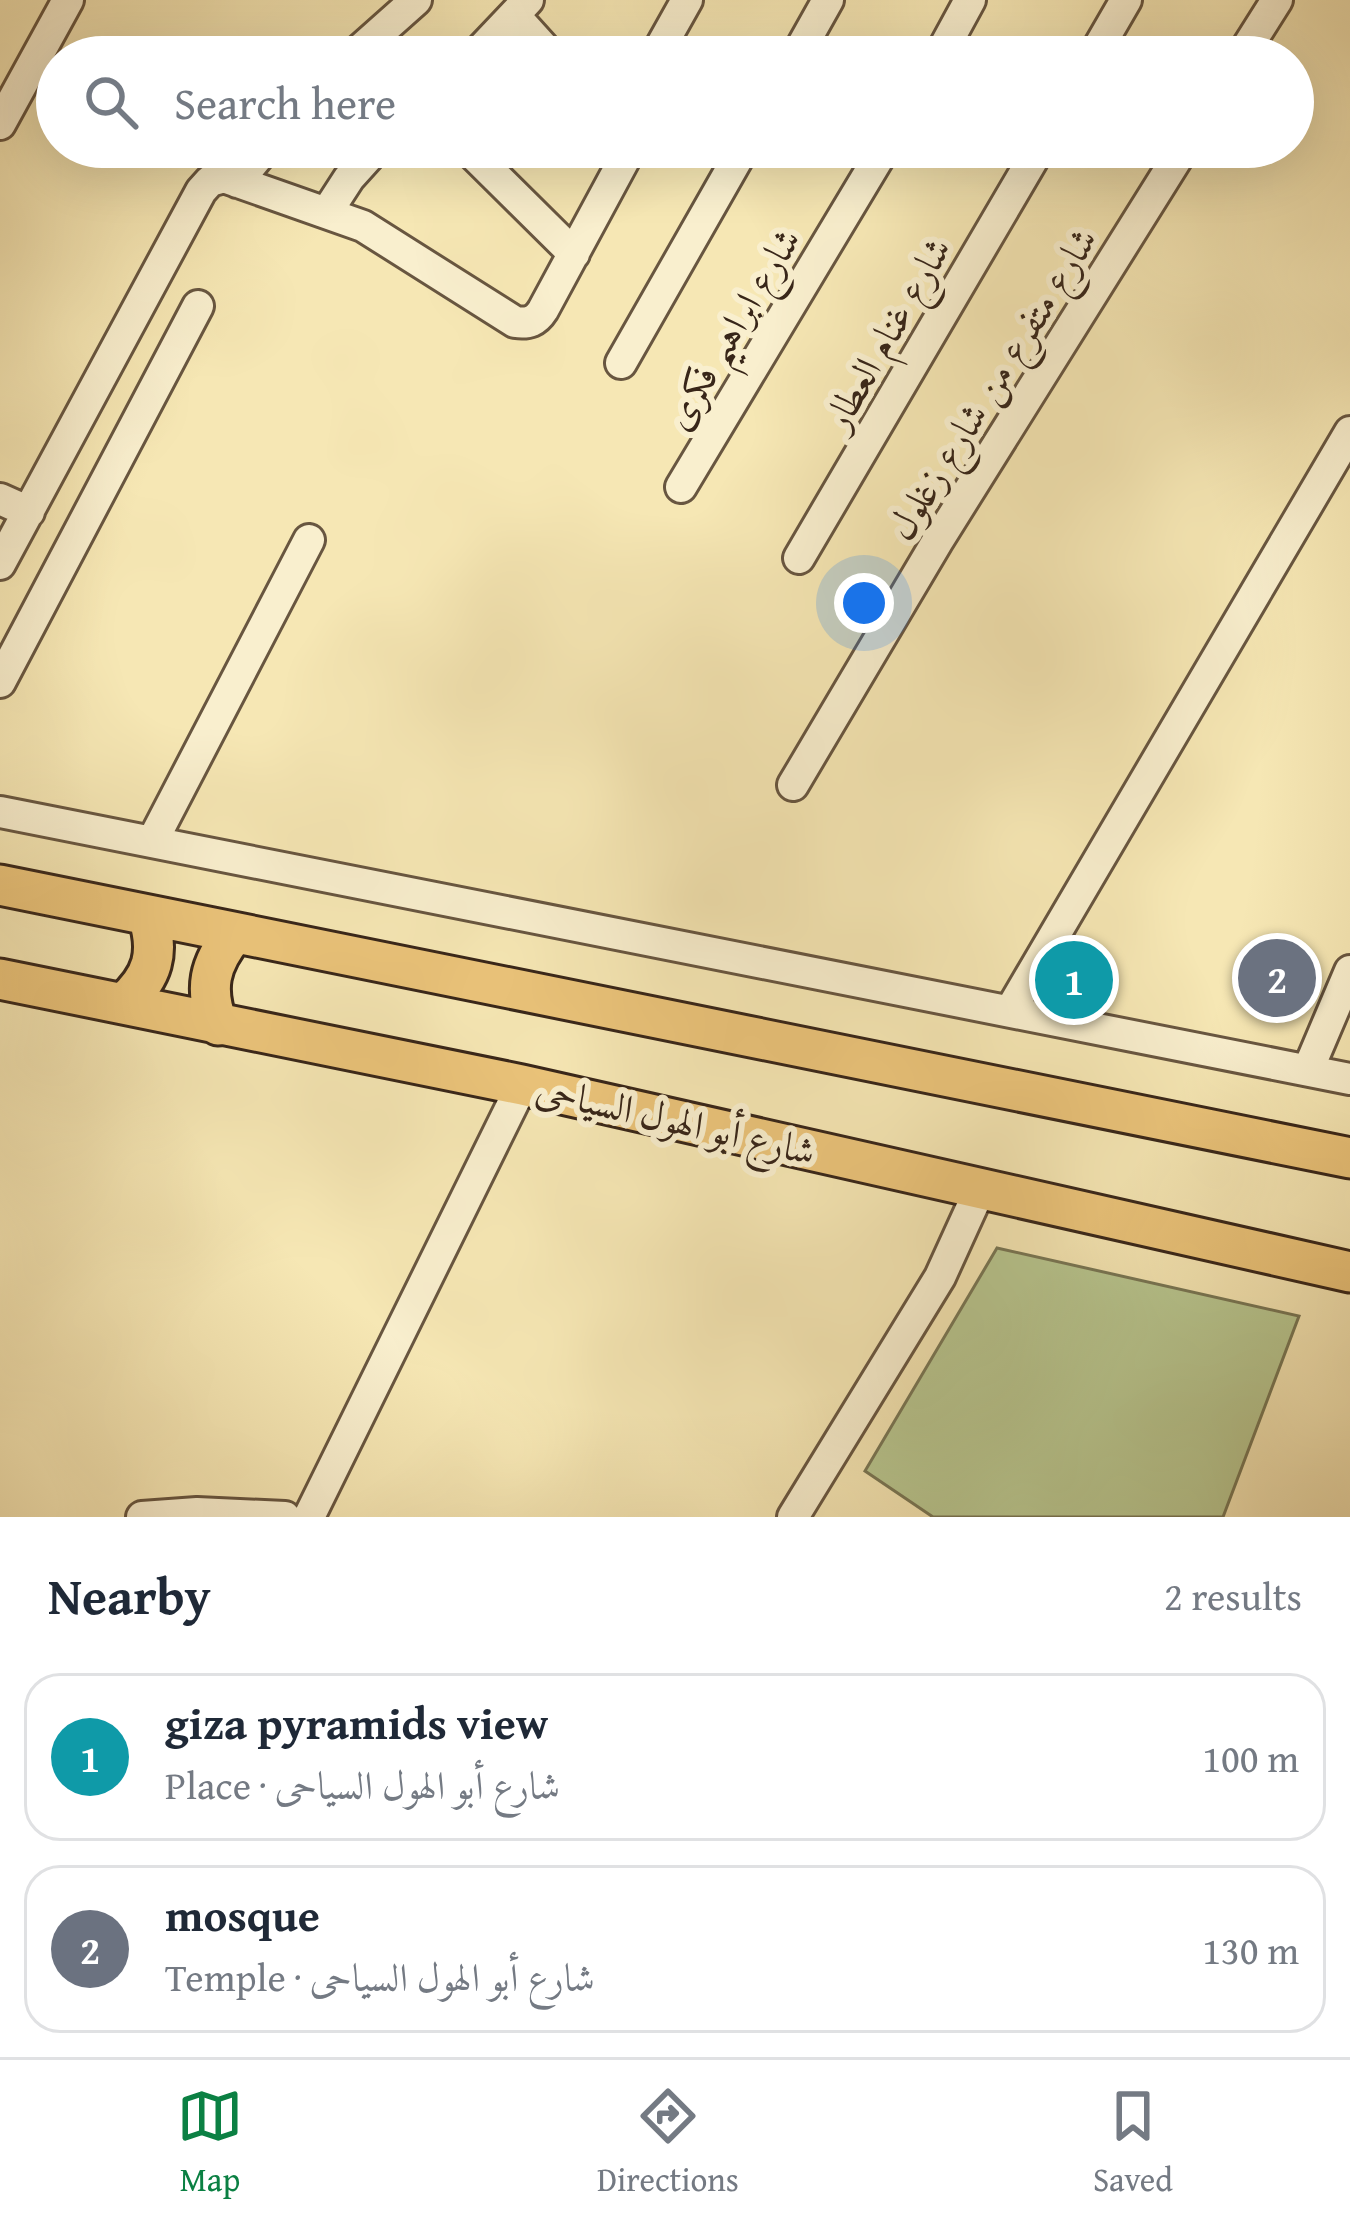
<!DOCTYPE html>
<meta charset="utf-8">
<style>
body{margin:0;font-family:"Gentium Book Plus",Amiri,serif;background:#f6f6f7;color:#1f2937}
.you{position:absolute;left:864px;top:603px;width:42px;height:42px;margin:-30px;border:9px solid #fff;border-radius:50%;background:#1a73e8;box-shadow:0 0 0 18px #1a73e833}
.badge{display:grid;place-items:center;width:78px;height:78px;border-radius:50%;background:#0b8043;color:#fff;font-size:39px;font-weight:700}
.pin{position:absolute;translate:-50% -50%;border:6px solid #fff;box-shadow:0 3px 12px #0006}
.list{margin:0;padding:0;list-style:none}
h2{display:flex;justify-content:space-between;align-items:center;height:156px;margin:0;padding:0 48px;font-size:51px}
h2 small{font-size:39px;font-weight:400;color:#747a83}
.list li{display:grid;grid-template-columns:78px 1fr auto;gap:36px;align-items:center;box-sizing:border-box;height:168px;margin:0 24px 24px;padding:0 24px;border:3px solid #e0e1e3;border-radius:36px}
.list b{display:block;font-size:45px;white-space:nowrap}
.list p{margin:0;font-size:39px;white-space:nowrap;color:#747a83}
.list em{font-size:39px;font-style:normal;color:#747a83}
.icon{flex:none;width:66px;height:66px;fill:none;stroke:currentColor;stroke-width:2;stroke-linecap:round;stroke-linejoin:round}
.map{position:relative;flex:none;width:1350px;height:1517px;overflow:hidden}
.search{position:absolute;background:#fff;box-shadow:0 12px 48px #0002;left:36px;right:36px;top:36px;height:132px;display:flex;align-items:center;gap:30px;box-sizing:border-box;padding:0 42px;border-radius:66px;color:#747a83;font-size:45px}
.sheet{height:540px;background:#fff}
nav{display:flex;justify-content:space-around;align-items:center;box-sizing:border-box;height:168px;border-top:3px solid #e0e1e3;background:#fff;font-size:33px;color:#747a83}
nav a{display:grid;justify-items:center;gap:6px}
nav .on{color:#0b8043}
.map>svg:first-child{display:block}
</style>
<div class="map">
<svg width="1350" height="1517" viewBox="0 0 1350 1517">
<rect width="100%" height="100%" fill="#f6e7b4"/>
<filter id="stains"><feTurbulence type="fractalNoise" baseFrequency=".00167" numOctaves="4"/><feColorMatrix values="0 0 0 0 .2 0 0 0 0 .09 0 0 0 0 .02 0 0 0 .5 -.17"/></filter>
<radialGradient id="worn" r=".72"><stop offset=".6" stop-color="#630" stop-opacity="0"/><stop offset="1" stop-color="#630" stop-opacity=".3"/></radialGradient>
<path fill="#b8c790" stroke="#787654" stroke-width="3" d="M997,1248L1299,1316L1223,1517H933L865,1471Z"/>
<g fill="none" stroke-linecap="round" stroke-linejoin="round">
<defs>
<path id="minor" d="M514,15L552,57
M352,57L416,0
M474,57L528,0
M655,57L687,0
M796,57L828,0
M939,57L970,0
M1093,57L1126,0
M1241,57L1277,0
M0,124L68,0
M466,147L574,254
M237,182L266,147
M327,212L349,178L377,147
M621,363L744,147
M681,487L885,147
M0,499L29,512
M799,558L1040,147
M0,564L201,191L210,181L224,177L363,226L515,322C529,324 536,321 543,310L631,147
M0,682L198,306
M793,785L937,542L1184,147
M0,812L1350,1079
M152,842L309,540
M1010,1011L1350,432
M1308,1070L1350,971
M142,1517L197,1513L285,1517
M309,1517L522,1085
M793,1517L940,1277L981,1187"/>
<path id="major" d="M0,885L1350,1158
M0,979L522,1085L1350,1272
M124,1003C153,977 160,953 148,916
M218,1025C204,989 209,964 234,934"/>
</defs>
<use href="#minor" stroke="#685640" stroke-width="36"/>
<use href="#major" stroke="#382619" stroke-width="45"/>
<use href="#minor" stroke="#f9efce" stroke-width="30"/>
<use href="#major" stroke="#ebc47a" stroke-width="39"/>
</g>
<g text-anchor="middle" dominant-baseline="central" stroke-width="12" stroke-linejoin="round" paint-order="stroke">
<g font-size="39" fill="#382619" stroke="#f9efce">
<text transform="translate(731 328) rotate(-59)">شارع ابراهيم فكرى</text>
<text transform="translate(886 333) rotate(-60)">شارع غنام العطار</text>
<text transform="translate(991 383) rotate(-58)">شارع متفرع من شارع زغلول</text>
<text transform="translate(676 1119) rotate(13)">شارع أبو الهول السياحى</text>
</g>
</g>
<rect width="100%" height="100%" filter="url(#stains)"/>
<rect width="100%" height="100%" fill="url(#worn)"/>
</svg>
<div class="you"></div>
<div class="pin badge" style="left:1074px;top:980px;background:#0f9aa8">1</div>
<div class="pin badge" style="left:1277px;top:978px;background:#6b7280">2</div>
<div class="search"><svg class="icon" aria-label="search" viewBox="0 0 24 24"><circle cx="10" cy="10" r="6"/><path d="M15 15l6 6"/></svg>Search here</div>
</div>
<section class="sheet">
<h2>Nearby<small>2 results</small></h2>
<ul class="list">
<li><span class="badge" style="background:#0f9aa8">1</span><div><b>giza pyramids view</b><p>Place · شارع أبو الهول السياحى</p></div><em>100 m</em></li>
<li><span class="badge" style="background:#6b7280">2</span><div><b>mosque</b><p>Temple · شارع أبو الهول السياحى</p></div><em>130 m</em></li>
</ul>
</section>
<nav>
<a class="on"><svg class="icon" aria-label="map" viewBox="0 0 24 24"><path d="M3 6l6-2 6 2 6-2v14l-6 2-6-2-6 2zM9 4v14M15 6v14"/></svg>Map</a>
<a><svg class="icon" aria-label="directions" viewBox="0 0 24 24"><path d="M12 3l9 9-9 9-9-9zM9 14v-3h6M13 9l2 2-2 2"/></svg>Directions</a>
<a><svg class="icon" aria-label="saved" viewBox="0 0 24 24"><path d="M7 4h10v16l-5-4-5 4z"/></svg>Saved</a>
</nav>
